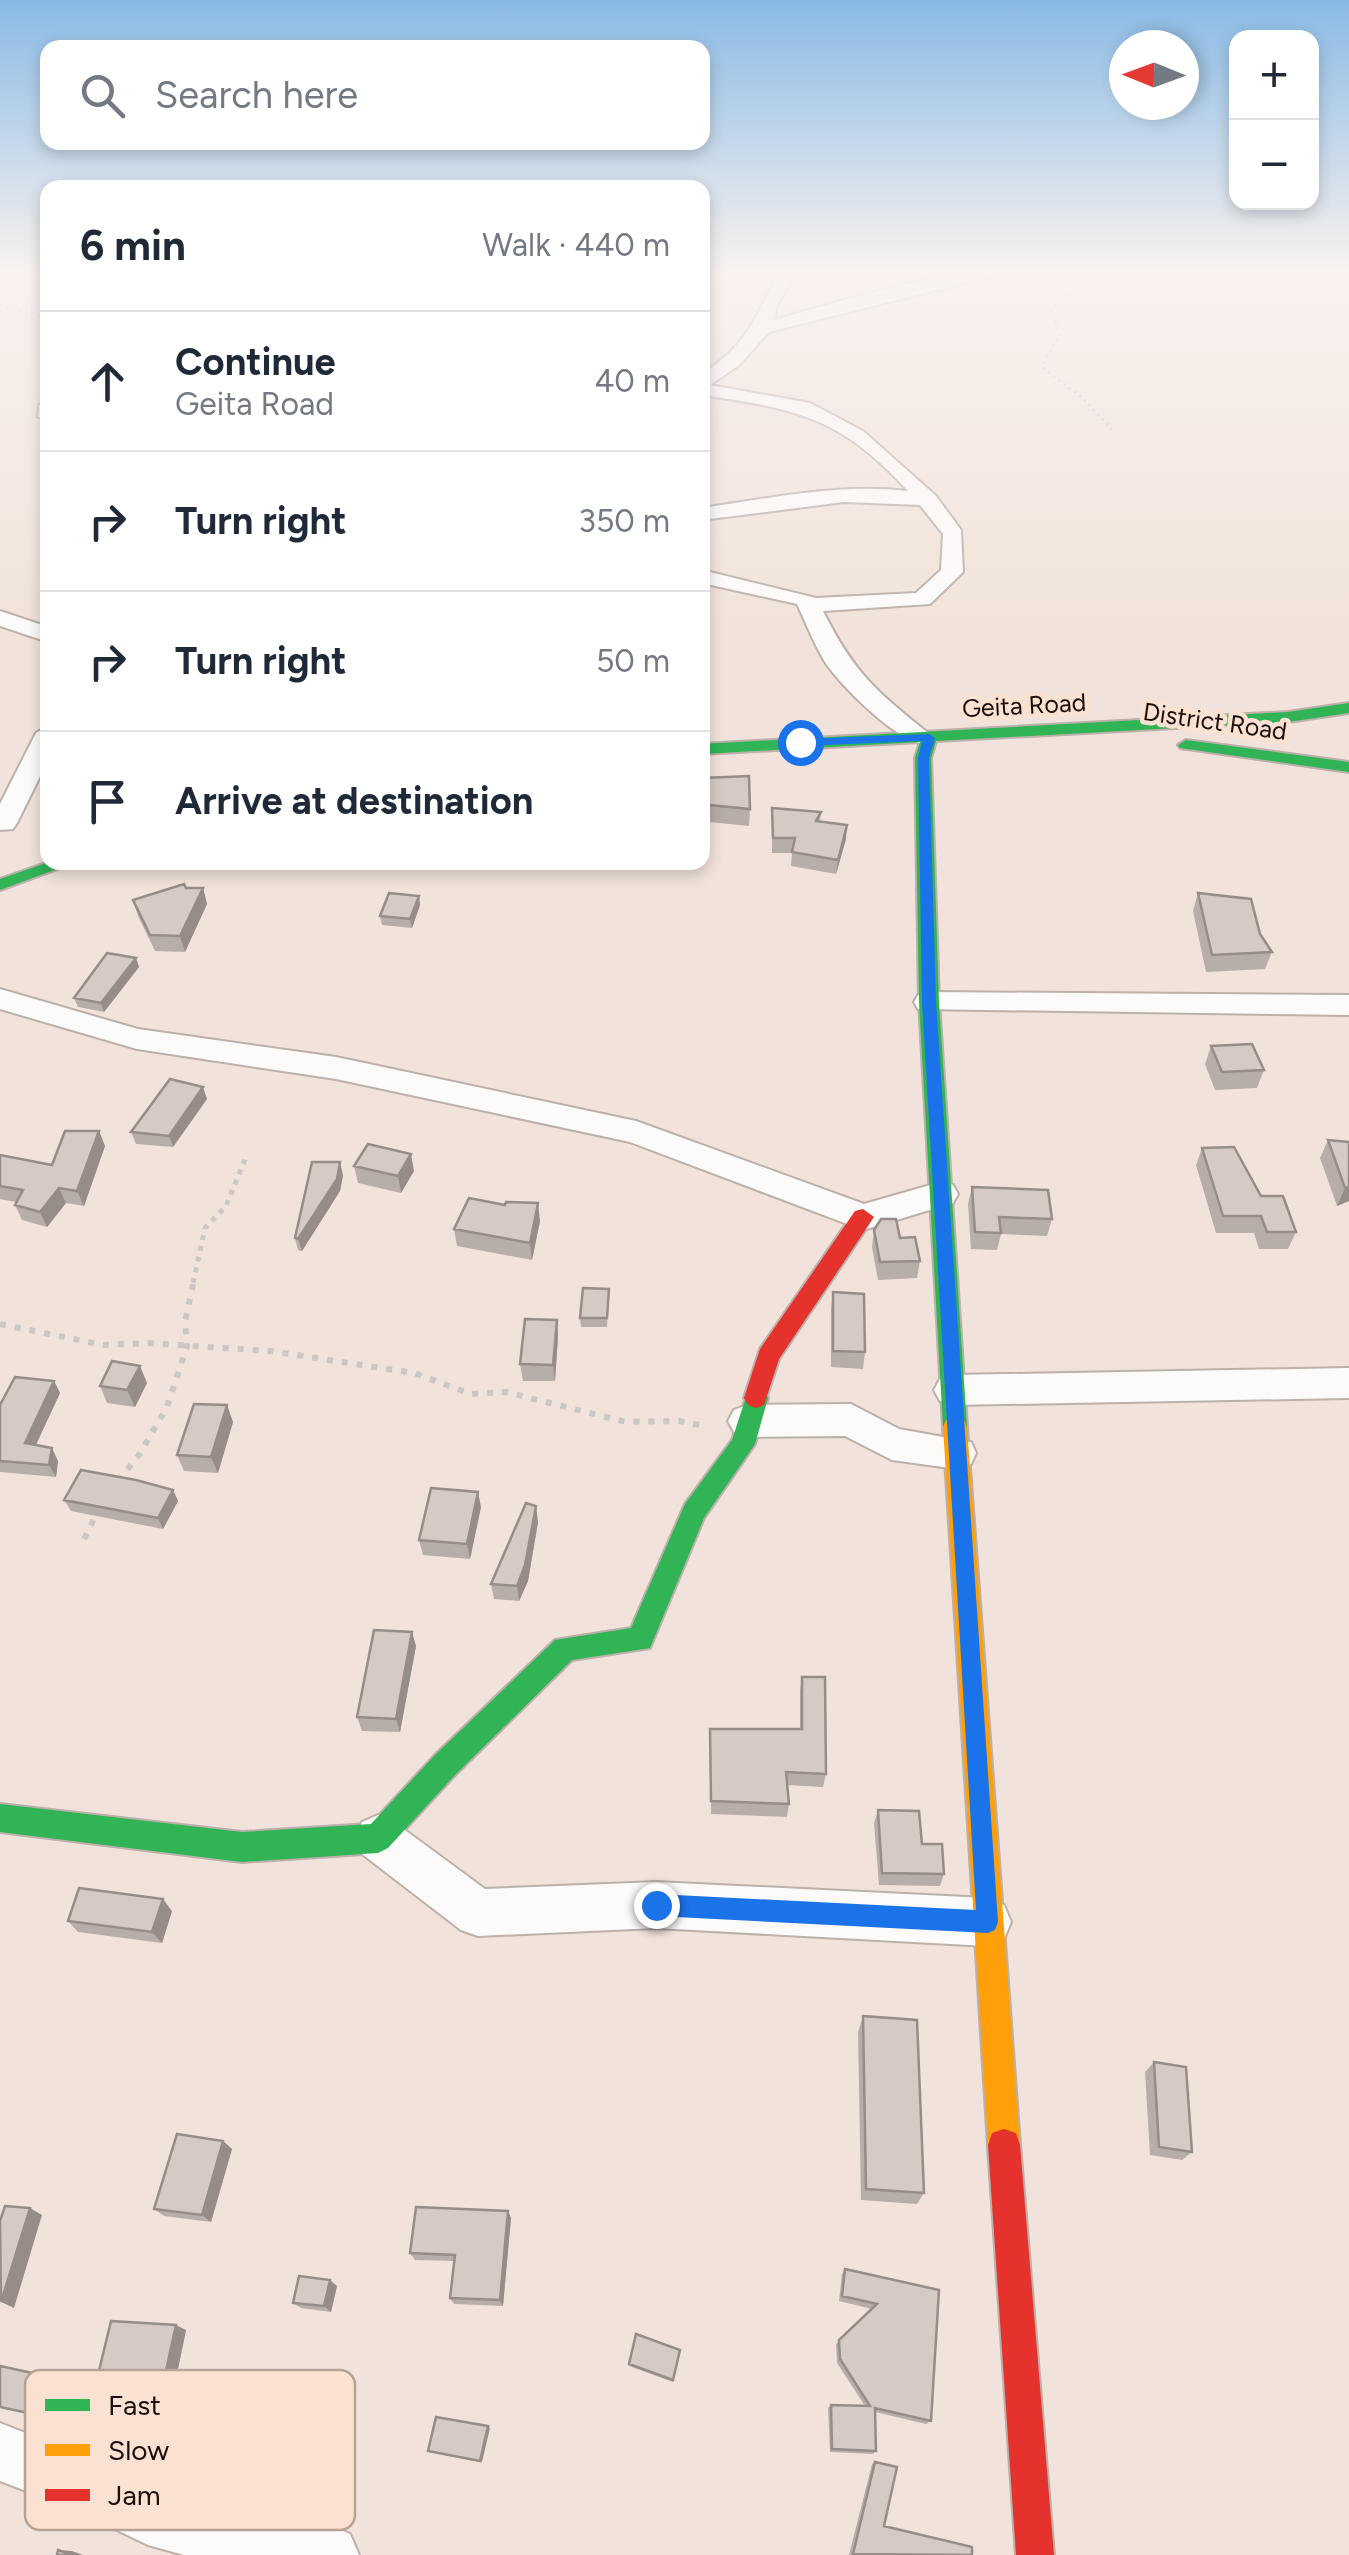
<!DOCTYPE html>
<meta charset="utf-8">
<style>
body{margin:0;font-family:Figtree,sans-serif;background:#f6f6f7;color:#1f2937}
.controls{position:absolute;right:30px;top:30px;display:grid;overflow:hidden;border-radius:20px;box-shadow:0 5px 15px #0003}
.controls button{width:90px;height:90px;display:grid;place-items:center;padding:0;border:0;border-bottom:2px solid #e0e1e3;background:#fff;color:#1f2937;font:50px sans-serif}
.compass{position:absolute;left:1109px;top:30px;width:90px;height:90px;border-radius:50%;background:#fff;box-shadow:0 5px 15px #0003;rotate:271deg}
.stop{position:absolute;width:30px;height:30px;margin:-22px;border:8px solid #1a73e8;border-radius:50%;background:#fff}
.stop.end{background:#1a73e8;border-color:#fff;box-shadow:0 2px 10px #0008}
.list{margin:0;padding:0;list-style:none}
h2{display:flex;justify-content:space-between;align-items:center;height:130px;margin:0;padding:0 40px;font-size:42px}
h2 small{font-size:32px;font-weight:400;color:#747a83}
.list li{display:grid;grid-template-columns:65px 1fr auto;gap:30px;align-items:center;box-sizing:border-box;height:140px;padding:0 40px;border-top:2px solid #e0e1e3}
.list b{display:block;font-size:38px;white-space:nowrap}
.list p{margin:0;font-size:32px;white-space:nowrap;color:#747a83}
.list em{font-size:32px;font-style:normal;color:#747a83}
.icon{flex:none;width:55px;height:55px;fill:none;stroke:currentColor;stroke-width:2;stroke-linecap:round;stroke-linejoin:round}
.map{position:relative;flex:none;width:1349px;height:2555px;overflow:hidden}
.search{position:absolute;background:#fff;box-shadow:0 5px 15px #0003;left:40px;top:40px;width:670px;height:110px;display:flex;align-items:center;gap:25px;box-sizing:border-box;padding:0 35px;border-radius:20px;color:#747a83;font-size:38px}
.panel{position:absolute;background:#fff;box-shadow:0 5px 15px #0003;left:40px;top:180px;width:670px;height:690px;border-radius:20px}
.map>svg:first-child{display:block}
</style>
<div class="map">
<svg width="1349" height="2555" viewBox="0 0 1349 2555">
<rect width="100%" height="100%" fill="#f1e3db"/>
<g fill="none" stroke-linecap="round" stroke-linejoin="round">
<defs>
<path id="street" d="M781,271H797L777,305L774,320C845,300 940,269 1013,271L769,332L739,365L710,385L810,403L863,431L936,496L961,530L963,572L930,604L823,611C854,673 875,690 928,733L931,738L928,743C903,749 839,684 825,662C814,644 806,623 797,604L702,583V570L816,598L916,593L941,570L943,534L920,505L844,502L702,520V508C770,498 840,483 908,491C841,417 797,409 702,395V374C753,340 752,319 781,271Z
M48,400V418L38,417L39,405Z
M0,611L48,627V642L0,626Z
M48,726V760L17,823L13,829L0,830V804L36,733Z
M0,989L138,1029L336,1057L636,1121L864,1204L941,1182L953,1185L958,1194L953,1203L863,1230L630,1142L336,1079L137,1049L0,1009Z
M929,992L1349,995V1015L918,1009L914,1002L918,995Z
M1349,1368V1398L953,1405L940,1401L934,1390L940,1379L953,1375Z
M851,1404L899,1429L971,1442L976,1453L971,1464L957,1469L892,1460L845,1436L747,1437L734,1432L728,1421L734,1410L747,1405Z
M378,1815L394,1822L485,1889L656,1882L987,1898L1004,1905L1011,1922L1004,1939L987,1946L656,1928L478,1936L461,1930L362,1854L355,1838L362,1822Z
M0,2423L107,2465L156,2489L218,2506L329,2525L350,2534L359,2555H184L148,2545L71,2508L0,2481Z"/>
<path id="fast" d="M1349,703V713L1288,722L936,741L931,758L939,1002L967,1427L964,1434L955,1437L946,1434L943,1427L919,1002L915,758L920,742L702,754V744L1288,712Z
M1186,740L1349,762V772L1180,748L1178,745Z
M49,862H76L0,890V879Z
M756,1388L764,1391L768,1398L755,1444L704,1518L650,1648L572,1660L455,1775L388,1848L378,1853L242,1862L0,1832V1804L242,1832L371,1824L435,1755L555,1640L631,1628L685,1504L732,1440L748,1391Z"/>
<path id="slow" d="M955,1417L964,1420L967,1427L1020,2145L1016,2157L1004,2161L992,2157L988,2145L943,1427L946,1420Z"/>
<path id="jam" d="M863,1209L874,1217L779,1359L764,1405L756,1408L748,1405L744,1398L760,1349L855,1211Z
M1004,2129L1016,2133L1020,2145L1054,2555H1016L988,2145L992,2133Z"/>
</defs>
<use href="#street" stroke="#bbb0aa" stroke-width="4"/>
<use href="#fast" stroke="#bbb0aa" stroke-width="4"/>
<use href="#slow" stroke="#bbb0aa" stroke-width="4"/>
<use href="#jam" stroke="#bbb0aa" stroke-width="4"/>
<path stroke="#ccc7c4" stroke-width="2.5" stroke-dasharray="2.5 4" stroke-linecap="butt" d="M727,271L762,278
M1093,271L1099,288L1065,296L1051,309L1060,335L1043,364L1045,370L1083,398L1112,430
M1006,290L1064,295
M0,305L48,318"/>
<path stroke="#ccc7c4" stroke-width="5" stroke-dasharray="5 6" stroke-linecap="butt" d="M193,1283L205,1228L226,1206L246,1157"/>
<path stroke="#ccc7c4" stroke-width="6" stroke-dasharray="6 9" stroke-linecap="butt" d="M0,1324L103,1345L148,1343L270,1351L414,1373L471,1394L506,1392L626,1422L679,1421L705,1426
M118,1481L139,1455L167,1407L187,1346L185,1322L194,1280
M84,1539L98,1511"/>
<use href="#street" fill="#fdfbfa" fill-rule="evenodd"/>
<use href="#fast" fill="#30b455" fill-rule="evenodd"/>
<use href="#slow" fill="#ff9f0a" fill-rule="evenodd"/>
<use href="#jam" fill="#e5322d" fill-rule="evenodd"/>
</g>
<path fill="#b8aea9" d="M702,778L750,809L749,826L709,822V830H702Z
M772,808L821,812L820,821L846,839L836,874L791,866L792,853H772Z
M186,888H203L207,904L185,952L155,951L138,916L133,900Z
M1198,893L1260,934L1272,952L1265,969L1206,972L1193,911Z
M419,896L420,905L412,928L382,925L380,916Z
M136,958L139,967L104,1012L78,1007L74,998Z
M1211,1046L1264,1070L1257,1088L1215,1090L1205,1064Z
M207,1099L173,1147L136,1144L131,1132Z
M99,1131L105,1146L84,1206L66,1203L47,1227L22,1220L15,1205L16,1202L0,1199V1155L52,1165Z
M1328,1140L1349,1201L1337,1206L1320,1158Z
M1202,1148L1261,1196L1296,1232L1288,1249H1259L1254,1233H1216L1196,1165Z
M354,1166L414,1171L401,1193L358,1183Z
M343,1175L340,1191L302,1251L298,1250L295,1238Z
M972,1187L1052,1219L1047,1236L1001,1234L997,1250L971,1249L968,1204Z
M540,1221L532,1260L457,1246L454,1229Z
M874,1230L900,1238L920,1261L917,1278L878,1280L872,1247Z
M609,1289L607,1327H581L580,1318Z
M833,1292L865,1352L863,1369L831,1367V1309Z
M557,1320L558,1336L555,1381H523L520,1364Z
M54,1381L60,1393L36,1445L58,1461L56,1477L0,1472V1405Z
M147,1383L135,1407L107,1403L100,1386Z
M233,1422L218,1473L184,1471L177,1455Z
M173,1490L178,1501L163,1529L71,1511L64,1500Z
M481,1507L470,1559L423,1555L419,1540Z
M538,1522L528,1581L519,1601L494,1599L491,1584Z
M416,1646L400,1732L362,1731L357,1717Z
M802,1677L826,1774L823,1787L787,1785L789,1804L787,1817L711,1814L710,1729H800V1691Z
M878,1810L922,1844L944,1874L940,1886L879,1885L874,1823Z
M172,1911L162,1943L78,1932L68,1921Z
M863,2016L924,2193L917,2204L861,2200L858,2032Z
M1154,2062L1192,2152L1182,2160L1150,2155L1145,2072Z
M223,2141L232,2149L211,2222L164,2216L154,2209Z
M508,2211L511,2218L503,2306L454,2304L450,2298L454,2261L415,2260L410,2253Z
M845,2269L939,2290L931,2421L926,2424L875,2412L876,2451L873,2454L830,2452L828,2408L831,2405L865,2406L837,2363L836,2344L872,2309L839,2301L842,2274Z
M337,2286L331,2312L301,2308L293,2303Z
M186,2330L174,2388L109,2383L97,2379Z
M680,2350L673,2382L629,2366V2364Z
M875,2462L884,2526L972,2555H849L872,2464Z"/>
<path fill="#968d89" d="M847,825L846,839L836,874L838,860Z
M203,888L207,904L185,952L180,936Z
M419,896L420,905L412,928L410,919Z
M136,958L139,967L104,1012L101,1003Z
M203,1087L207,1099L173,1147L169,1136Z
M99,1131L105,1146L84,1206L77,1191Z
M411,1154L414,1171L401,1193L398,1176Z
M340,1162L343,1175L340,1191L302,1251L298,1239Z
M1349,1187V1201L1337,1206L1345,1188Z
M59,1188L66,1203L47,1227L40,1212Z
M538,1203L540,1221L532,1260L530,1243Z
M557,1320L558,1336L555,1381L553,1365Z
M140,1366L147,1383L135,1407L127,1390Z
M54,1381L60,1393L31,1455L25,1443Z
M227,1405L233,1422L218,1473L211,1457Z
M52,1448L58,1461L56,1477L49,1465Z
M173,1490L178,1501L163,1529L158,1518Z
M478,1492L481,1507L470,1559L467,1544Z
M536,1506L538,1522L528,1581L519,1601L517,1586Z
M412,1632L416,1646L400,1732L396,1719Z
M163,1899L172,1911L162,1943L152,1932Z
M223,2141L232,2149L211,2222L202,2215Z
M30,2208L42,2215L14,2308L1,2302Z
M508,2211L511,2218L503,2306L500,2300Z
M330,2280L337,2286L331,2312L324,2306Z
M176,2325L186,2330L174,2388L163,2384Z
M46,2376L53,2378L39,2416L33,2414Z
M303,2390L311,2394L303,2416L295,2413Z
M488,2426L490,2428L482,2462L480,2461Z
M58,2550L72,2551L83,2555H72Z"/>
<path fill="#d6cac4" stroke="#968d89" stroke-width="2.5" d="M749,776L750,809L708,805L709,812L702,813V778Z
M772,808L821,812L816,821L847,825L838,860L792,852L795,838H773Z
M184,884L186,888H203L180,936L150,935L133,900Z
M389,893L419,896L410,919L380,916Z
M1198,893L1251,899L1260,934L1272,952L1212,955Z
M107,953L136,958L101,1003L74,998Z
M1252,1044L1264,1070L1222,1072L1211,1046Z
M170,1079L203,1087L169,1136L131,1132Z
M65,1131H99L77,1191L59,1188L40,1212L15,1205L23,1190L0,1186V1155L52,1165Z
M1328,1140L1349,1142V1187L1345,1188Z
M368,1144L411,1154L398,1176L354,1166Z
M1234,1147L1261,1196H1283L1296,1232H1267L1261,1216H1223L1202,1148Z
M312,1162H340L337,1179L298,1239L295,1238Z
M972,1187L1048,1190L1052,1219L999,1217L1001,1233L975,1232Z
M469,1198L505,1205L506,1202L538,1203L530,1243L454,1229Z
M881,1219H896L900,1238L915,1237L920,1261L880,1262L874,1230Z
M583,1288L609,1289L607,1318H580Z
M833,1292L864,1294L865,1352L833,1351Z
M525,1319L557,1320L553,1365L520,1364Z
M112,1361L140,1366L127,1390L100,1386Z
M15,1377L54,1381L25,1443L52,1448L49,1465L0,1461V1405Z
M194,1404L227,1405L211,1457L177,1455Z
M81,1470L136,1480L173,1490L158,1518L64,1500Z
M431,1488L478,1492L467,1544L419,1540Z
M526,1503L536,1506L525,1565L517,1586L491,1584Z
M374,1630L412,1632L396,1719L357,1717Z
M802,1677H825L826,1774L786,1772L789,1804L711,1801L710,1729H802Z
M878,1810L919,1811L922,1844H942L944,1874L882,1873Z
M79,1888L163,1899L152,1932L68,1921Z
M863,2016L917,2020L924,2193L866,2189Z
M1154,2062L1186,2067L1192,2152L1159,2147Z
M177,2134L223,2141L202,2215L154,2209Z
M5,2206L30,2208L1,2302L0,2221Z
M416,2207L508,2211L500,2300L450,2298L455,2255L410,2253Z
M845,2269L939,2290L931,2421L875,2408L876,2451L832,2449L831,2405L870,2406L840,2359L839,2340L877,2304L842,2296Z
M299,2276L330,2280L324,2306L293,2303Z
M111,2321L176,2325L163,2384L97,2379Z
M636,2334L680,2350L673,2380L629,2364Z
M0,2366L46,2376L33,2414L0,2407Z
M436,2417L488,2426L480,2461L428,2451Z
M875,2462L897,2467L884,2526L972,2547V2555L853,2554Z
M58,2550L72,2555H57Z"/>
<linearGradient id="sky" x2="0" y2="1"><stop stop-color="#89bae5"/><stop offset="0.43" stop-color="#f9f2ef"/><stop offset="1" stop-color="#f9f2ef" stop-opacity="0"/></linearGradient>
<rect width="1349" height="629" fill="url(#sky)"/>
<path fill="#1a73e8" d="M929,734L935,738L929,758L936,1002L998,1922L995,1930L988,1933L656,1916L648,1913L645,1905L648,1898L656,1894L976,1910L922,1002L918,758L922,741L800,746L794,742L800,739Z"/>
<g text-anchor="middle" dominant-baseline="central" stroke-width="9" stroke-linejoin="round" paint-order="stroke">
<g font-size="25" fill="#19100b" stroke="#fbe1d1">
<text transform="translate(1024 705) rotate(-3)">Geita Road</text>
<text transform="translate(1215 721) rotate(8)">District Road</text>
</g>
</g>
<rect x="25" y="2370" width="330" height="160" rx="15" fill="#fbe1d1" stroke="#b7a296" stroke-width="2.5"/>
<rect x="45" y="2399" width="45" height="12" fill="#30b455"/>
<rect x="45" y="2444" width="45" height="12" fill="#ff9f0a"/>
<rect x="45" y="2489" width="45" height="12" fill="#e5322d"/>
<g font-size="28" fill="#19100b">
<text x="108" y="2415">Fast</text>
<text x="108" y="2460">Slow</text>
<text x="108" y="2505">Jam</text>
</g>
</svg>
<div class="controls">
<button>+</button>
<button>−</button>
</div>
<svg class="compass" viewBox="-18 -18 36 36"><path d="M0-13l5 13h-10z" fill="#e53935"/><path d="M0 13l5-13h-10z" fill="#747a83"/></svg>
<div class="stop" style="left:800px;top:742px"></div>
<div class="stop end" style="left:656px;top:1905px"></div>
<div class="search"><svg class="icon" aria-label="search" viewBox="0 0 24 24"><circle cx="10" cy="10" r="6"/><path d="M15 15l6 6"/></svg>Search here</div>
<section class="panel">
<h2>6 min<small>Walk · 440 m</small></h2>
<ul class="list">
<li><svg class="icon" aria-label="ahead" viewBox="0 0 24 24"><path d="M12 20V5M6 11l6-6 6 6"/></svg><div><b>Continue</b><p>Geita Road</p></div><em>40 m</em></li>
<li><svg class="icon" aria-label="right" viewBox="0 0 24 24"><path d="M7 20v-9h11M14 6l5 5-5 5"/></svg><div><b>Turn right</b></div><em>350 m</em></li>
<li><svg class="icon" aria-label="right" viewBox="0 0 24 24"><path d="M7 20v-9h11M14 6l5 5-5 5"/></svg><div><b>Turn right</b></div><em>50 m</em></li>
<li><svg class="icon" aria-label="arrive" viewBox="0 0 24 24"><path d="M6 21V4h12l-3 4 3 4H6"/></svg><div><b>Arrive at destination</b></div></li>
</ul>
</section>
</div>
